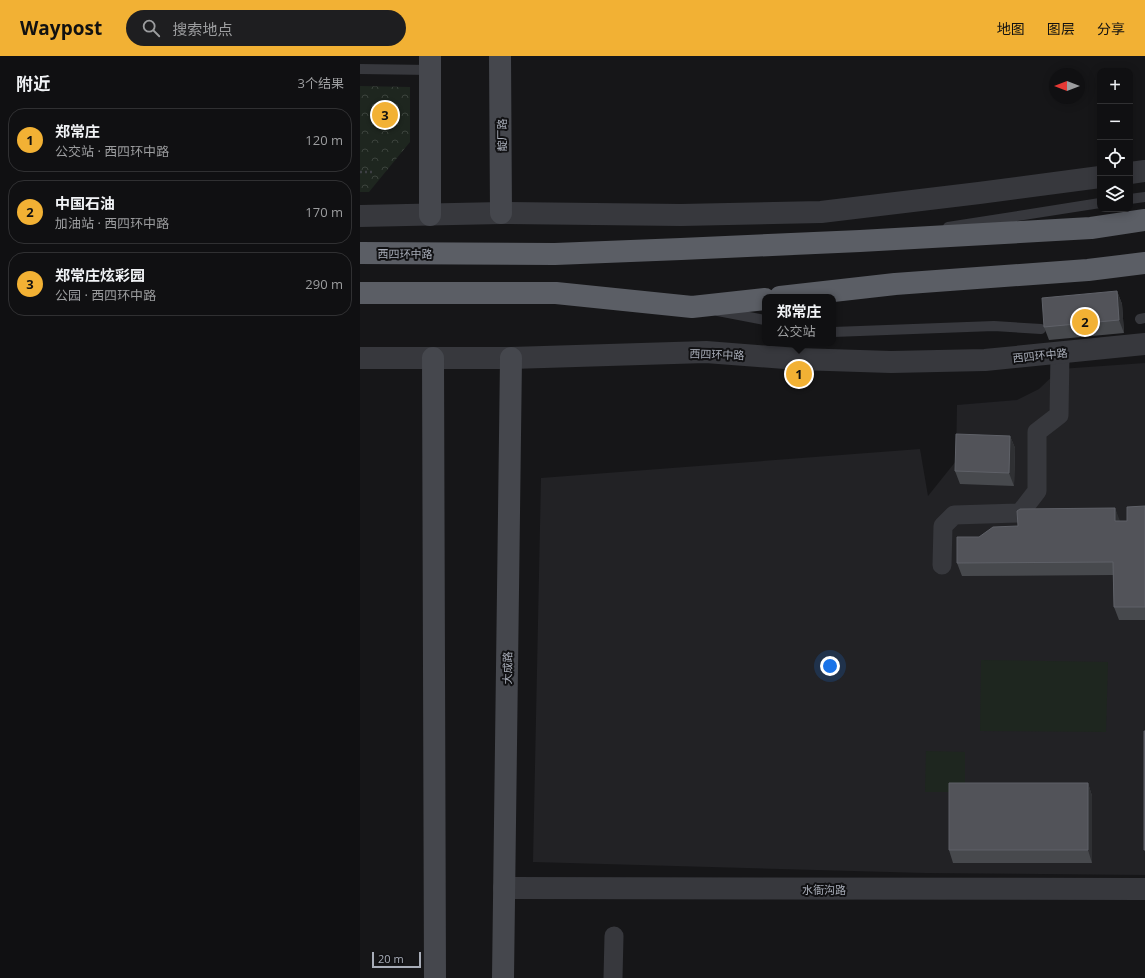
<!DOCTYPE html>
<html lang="zh">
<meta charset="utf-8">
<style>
body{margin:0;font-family:"Open Sans","Noto Sans SC",sans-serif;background:#1e1e20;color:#f1f3f6}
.controls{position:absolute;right:12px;top:12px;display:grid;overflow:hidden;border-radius:8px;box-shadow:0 2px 10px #0003}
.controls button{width:36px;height:36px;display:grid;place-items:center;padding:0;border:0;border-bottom:1px solid #303032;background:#101012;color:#f1f3f6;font:20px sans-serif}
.compass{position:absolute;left:689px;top:12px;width:36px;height:36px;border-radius:50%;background:#101012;box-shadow:0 2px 10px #0003;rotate:270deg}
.scale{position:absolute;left:12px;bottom:10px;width:49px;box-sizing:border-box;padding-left:4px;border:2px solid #a8adb8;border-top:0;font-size:11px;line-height:14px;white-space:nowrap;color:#a8adb8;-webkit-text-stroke:3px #111113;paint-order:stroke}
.you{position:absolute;left:470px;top:610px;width:14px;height:14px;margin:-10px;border:3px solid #fff;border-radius:50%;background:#1a73e8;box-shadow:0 0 0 6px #1a73e833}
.badge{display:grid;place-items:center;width:26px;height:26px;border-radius:50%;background:#f2b134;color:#111;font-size:13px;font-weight:700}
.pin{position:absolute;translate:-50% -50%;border:2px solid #fff;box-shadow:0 1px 4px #0006}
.popup{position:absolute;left:402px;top:238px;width:74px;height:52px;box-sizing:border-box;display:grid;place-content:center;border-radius:8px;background:#101012;filter:drop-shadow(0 1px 3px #0005);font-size:13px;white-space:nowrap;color:#9c9d9f}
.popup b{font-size:15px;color:#f1f3f6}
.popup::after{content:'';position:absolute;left:50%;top:100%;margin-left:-8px;border:8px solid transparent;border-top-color:#101012}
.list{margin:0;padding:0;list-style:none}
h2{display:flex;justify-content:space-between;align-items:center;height:52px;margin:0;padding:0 16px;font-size:17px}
h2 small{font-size:13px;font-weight:400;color:#9c9d9f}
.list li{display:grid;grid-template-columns:26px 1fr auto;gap:12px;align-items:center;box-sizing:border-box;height:64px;margin:0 8px 8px;padding:0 8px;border:1px solid #303032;border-radius:16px}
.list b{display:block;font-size:15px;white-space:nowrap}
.list p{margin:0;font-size:13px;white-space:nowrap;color:#9c9d9f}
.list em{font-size:13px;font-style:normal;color:#9c9d9f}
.icon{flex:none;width:22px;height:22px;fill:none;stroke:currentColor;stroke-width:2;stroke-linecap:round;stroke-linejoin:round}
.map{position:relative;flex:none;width:785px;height:922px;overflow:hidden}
header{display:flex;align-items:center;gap:24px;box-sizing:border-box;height:56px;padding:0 20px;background:#f2b134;color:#111}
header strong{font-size:19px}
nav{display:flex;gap:22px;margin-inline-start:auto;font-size:14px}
.search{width:280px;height:36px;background:#1e1e20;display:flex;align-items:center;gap:10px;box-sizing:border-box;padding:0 14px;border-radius:22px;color:#9c9d9f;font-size:15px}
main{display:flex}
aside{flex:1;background:#101012}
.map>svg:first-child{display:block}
</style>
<header>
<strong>Waypost</strong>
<div class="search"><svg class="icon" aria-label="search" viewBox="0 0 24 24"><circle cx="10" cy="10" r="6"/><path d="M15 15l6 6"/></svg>搜索地点</div>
<nav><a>地图</a><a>图层</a><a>分享</a></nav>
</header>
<main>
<aside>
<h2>附近<small>3个结果</small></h2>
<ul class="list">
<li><span class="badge">1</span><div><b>郑常庄</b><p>公交站 · 西四环中路</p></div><em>120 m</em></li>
<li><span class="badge">2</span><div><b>中国石油</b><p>加油站 · 西四环中路</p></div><em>170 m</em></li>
<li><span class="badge">3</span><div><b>郑常庄炫彩园</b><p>公园 · 西四环中路</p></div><em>290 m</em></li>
</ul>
</aside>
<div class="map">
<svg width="785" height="922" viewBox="0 0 785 922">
<defs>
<pattern id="park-crowns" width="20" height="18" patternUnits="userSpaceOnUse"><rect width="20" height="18" fill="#1e261f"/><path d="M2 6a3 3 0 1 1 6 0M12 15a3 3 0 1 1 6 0" fill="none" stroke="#3c433d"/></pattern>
</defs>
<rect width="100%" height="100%" fill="#161618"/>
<path fill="#222225" d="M785,307V819L565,817L173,806L181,422L560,393L568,440L596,405L597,349L657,344L679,333L700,313Z"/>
<path fill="url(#park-crowns)" d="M0,30L50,31V86L9,136H0Z"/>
<path fill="#1e261f" d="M621,604L748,606L746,676L620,675Z
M566,695L605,696V736H565Z"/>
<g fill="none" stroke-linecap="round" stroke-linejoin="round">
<path stroke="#3d3f44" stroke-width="2.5" stroke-dasharray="2 3" stroke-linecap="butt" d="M0,116H14"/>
<path stroke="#37383d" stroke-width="10" d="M0,13L70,14
M770,143L785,141
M588,171L740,147
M358,255L405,264
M780,263L785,262
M473,276L634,270L681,273"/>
<path stroke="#37383d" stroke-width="19" d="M582,509L583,470L594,459L660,457L677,435V376L699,359L700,297
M253,922L254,880"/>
<path stroke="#37383d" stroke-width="22" d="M770,117L785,115
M0,160L141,157L321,159L461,156L619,137L740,121
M0,302H151L346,296L438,303L531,306L625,304L785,288
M144,832L785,833"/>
<path stroke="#45474d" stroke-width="22" d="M140,0L141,157
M70,159V0
M73,302L75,922
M143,922L151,302"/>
<path stroke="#5b5e65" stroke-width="22" d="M0,197L195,198L321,193L500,185L731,172L785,164
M0,237H196L332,251L405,243
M420,241L535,228L728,214L785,207"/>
</g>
<path fill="#47494d" d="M757,235L762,248L764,277L689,284L684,271Z
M650,380L655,392L654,430L600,428L595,415Z
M785,450V564H759L754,551L753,519L602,520L597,507L658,470L755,452L759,465H767Z
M728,727L732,740V807H593L589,794Z"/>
<path fill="#2f3033" d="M757,235L762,248L764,277L759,264Z
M650,380L655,392L654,430L649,417Z
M755,452L760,465H755Z
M728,727L732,740V807L728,794Z"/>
<path fill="#525359" stroke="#5f6168" d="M757,235L759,264L684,271L682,242Z
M596,378L650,380L649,417L595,415Z
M785,450V551H754L753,506L597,507V481H619L633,471L658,470L657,455L660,453L755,452V465H767V451Z
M784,675H785V794H784Z
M589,727H728V794H589Z"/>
<g text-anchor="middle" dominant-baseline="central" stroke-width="4" stroke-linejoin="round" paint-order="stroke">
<g font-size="11" fill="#a8adb8" stroke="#111113">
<text transform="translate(141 79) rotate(-90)">靛厂路</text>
<text x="45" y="197">西四环中路</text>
<text transform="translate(357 298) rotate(2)">西四环中路</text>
<text transform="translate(680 299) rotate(-6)">西四环中路</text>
<text transform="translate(147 612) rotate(-89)">大成路</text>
<text x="464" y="833">水衙沟路</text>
</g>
</g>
</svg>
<div class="controls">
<button>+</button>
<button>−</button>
<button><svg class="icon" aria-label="locate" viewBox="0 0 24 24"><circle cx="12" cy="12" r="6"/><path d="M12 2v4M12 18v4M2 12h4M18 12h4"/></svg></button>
<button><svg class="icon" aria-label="layers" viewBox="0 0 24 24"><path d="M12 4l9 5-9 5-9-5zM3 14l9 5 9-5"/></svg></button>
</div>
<svg class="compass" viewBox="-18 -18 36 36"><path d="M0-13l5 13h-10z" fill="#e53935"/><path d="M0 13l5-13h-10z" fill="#9c9d9f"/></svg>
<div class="scale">20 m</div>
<div class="you"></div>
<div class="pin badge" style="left:439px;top:318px">1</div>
<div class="popup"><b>郑常庄</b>公交站</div>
<div class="pin badge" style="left:725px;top:266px">2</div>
<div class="pin badge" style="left:25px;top:59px">3</div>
</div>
</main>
